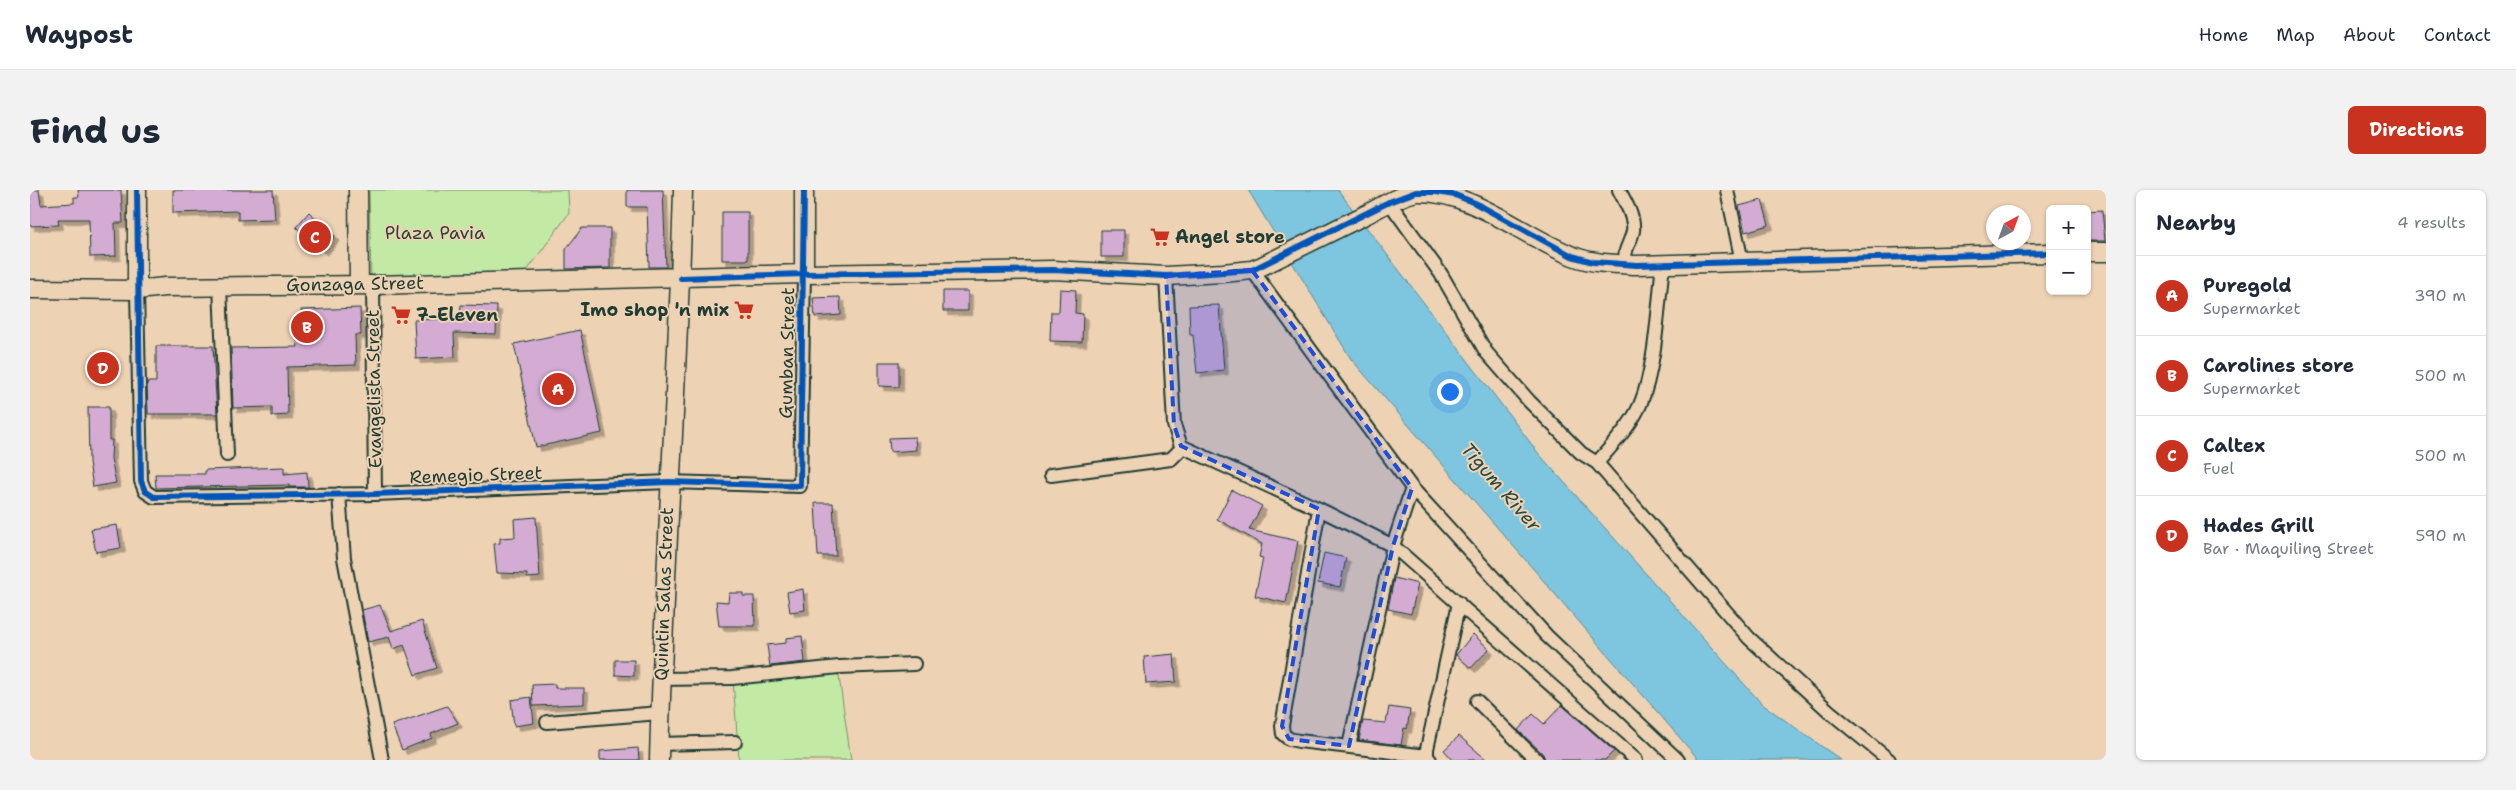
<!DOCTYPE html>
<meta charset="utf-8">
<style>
body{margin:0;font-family:"Shantell Sans",sans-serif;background:#f2f2f3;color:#1f2937}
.controls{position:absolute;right:15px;top:15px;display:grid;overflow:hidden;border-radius:8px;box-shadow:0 1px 4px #0004}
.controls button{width:45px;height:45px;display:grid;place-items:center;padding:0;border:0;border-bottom:1px solid #e0e1e3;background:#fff;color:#1f2937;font:25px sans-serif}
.compass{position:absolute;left:1956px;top:15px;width:45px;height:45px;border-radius:50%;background:#fff;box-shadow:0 1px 4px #0004;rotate:41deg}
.you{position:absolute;left:1419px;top:201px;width:18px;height:18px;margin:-12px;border:4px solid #fff;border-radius:50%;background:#1a73e8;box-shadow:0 0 0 8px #1a73e833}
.badge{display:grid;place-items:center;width:32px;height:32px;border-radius:50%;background:#c8321e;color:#fff;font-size:16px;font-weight:700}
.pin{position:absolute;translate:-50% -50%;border:2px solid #fff;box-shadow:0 1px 5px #0006}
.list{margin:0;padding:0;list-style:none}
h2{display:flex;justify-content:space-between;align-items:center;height:65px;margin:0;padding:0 20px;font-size:21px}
h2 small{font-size:16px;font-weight:400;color:#747a83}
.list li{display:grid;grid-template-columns:32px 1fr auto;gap:15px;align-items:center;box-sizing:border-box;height:80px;padding:0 20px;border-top:1px solid #e0e1e3}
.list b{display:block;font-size:19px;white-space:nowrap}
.list p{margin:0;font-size:16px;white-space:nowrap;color:#747a83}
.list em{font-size:16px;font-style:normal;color:#747a83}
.map{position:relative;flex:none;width:2076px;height:570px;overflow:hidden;border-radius:8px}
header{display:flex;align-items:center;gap:30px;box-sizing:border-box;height:70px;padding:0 25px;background:#fff;border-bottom:1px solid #e0e1e3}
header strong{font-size:24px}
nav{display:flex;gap:28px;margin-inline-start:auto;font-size:18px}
.intro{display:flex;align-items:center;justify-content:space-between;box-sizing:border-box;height:120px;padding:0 30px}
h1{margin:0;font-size:35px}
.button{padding:12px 22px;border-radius:8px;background:#c8321e;color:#fff;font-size:18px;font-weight:700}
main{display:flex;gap:30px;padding:0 30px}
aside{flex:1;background:#fff;border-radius:8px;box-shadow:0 1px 4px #0004}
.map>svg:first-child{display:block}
</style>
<header>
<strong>Waypost</strong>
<nav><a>Home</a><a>Map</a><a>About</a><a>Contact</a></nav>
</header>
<div class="intro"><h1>Find us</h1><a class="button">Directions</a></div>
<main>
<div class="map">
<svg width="2076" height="570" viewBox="0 0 2076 570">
<defs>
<filter id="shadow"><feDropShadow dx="4.5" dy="4.5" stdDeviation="0" flood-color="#0004"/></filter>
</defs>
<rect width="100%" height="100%" fill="#eed2b4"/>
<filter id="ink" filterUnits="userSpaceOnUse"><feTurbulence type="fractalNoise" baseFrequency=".02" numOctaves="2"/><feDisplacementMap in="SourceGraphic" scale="10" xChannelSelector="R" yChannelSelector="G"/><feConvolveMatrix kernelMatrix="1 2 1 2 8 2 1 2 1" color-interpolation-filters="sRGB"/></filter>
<g filter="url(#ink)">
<path fill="#c3eaa4" stroke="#71946c" d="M339,0H538L539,23L494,85L341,88Z
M808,480L821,570H709L703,491Z"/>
<path fill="#7ec5df" stroke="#588f9b" d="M1218,0H1308L1509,264L1732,514L1811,570H1669L1321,169Z"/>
<path fill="#d3abd3" stroke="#1f3d34" filter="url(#shadow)" d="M0,0H9L11,15L44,13V7H49L48,0H91L93,33H85L86,66L60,67L59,29H28L29,35L0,36Z
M143,0H243L245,29L208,30V21L143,23Z
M597,0H633L636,77H619L617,17H597Z
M1732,10L1739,35L1715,42L1709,16Z
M2072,20L2075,51H2057V21Z
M279,22L305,46L293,61L266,37Z
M692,22H718V70H692Z
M552,38H580V78L536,79V59Z
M1071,40H1094V67H1071Z
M1030,99L1046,100L1045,123L1053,124L1052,152L1020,151L1021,122H1029Z
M913,101H938V121H913Z
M810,107L811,125L785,127L783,108Z
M431,115L467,116L466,144L424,143L425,167L386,169L384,130L430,128Z
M1189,115L1194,180L1167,183L1163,145H1160L1159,116Z
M330,118L331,145H325L326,175L257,177L258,225L242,226V217L203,218L201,158L268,157L267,150L272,149L271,120Z
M550,140L572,243L506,257L484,154Z
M126,156H183L187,224H118L117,192H126Z
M849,172H869V197L849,196Z
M58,217H79V250H82L81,268L86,293L63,297L59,272Z
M885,247L886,260L860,262L859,248Z
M254,277V284L277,282L278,297H259V295L126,298L125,284H175V280Z
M1202,300L1232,316L1219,340L1268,351L1256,413L1225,406L1233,368L1229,367L1232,354L1187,329Z
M785,313H803L806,366H788Z
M506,327L510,387L497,388V384L467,383L464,354L470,353V348L485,347L484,329Z
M87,335L91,358L66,362L61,339Z
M1294,363L1316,368L1310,397L1288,393Z
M1364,388L1388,394L1381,424L1358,419Z
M773,399L775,420L760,422L757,402Z
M699,403H713V406H724L725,436H689L686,411L698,412Z
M350,415L361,441L392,431L407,478L385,485L374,455L363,459L359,447L338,452L332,420Z
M1443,444L1459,459L1441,478L1426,465Z
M772,446L775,472L740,476L737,455L756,453V448Z
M1144,464L1146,492L1116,494L1114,467Z
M585,470H604V486L585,485Z
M525,494V498H554V514L503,516L502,495Z
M501,507L504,533L484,536L481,510Z
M1532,515L1584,561L1575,570H1515L1513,564L1488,540L1503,524L1514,534Z
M417,516L428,533L401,544L402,548L372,560L362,535Z
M1359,517L1380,520L1377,539L1374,538L1371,555L1329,550L1333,531L1356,533Z
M1429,546L1457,570H1423L1414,560Z
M608,558L609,570H570V561Z"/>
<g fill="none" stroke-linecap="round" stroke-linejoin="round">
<defs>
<path id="street" d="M1589,0C1595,11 1605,28 1603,41C1600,56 1593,57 1596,75
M1697,0L1712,72
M1359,12L1411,84L1456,162L1499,211L1551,263L1567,273L1719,448L1799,521L1859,570
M1222,80L1382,298L1517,446L1648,570
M1136,86L1144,235L1151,256L1289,319L1363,356L1606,570
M343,95L345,304
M190,96L197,265
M107,100L111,291L115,301L124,307L345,304L639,292L770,296L774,84
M1567,273C1582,255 1600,237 1610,215C1626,177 1628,116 1633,74
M1021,285L1141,269L1153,257
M309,304L314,368L352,570
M1289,319L1252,536L1253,544L1259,549L1269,551L1397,566
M631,489L702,488L809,477L884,474
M1447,511L1507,570
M517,532L630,523
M629,554L705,552
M1319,556L1363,356L1382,298
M1400,570L1397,566V559L1429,413"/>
<path id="secondary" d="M328,0L329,94
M774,0V84
M2057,62H2076
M0,99L107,100L135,97L343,95L774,84L1023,80L1136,86L1193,83L1222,80L1232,76C1267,59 1301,42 1335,25C1351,17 1369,5 1387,2C1442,0 1494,47 1543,66C1563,74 1586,74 1607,75L2020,63
M107,100V0
M629,570C634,380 648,190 653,0"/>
</defs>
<use href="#street" stroke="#1f3d34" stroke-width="16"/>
<use href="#secondary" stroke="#1f3d34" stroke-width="21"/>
<use href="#street" stroke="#eed2b4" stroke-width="12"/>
<use href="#secondary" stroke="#eed2b4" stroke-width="18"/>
<defs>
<path id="cycleway" d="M107,0L111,291L115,301L124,307L345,304L639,292L770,296L774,0
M651,88L774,84L1023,80L1136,86L1222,80L1359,12L1386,2H1406L1425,5L1445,13L1542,66L1563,72L1607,75L2020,63"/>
</defs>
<use href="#cycleway" stroke="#eed2b4" stroke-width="9"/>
<use href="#cycleway" stroke="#0057b8" stroke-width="6"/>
</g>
</g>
<path fill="#1d4ed8" fill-opacity="0.2" stroke="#1d4ed8" stroke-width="4" stroke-dasharray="10 6" stroke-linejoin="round" d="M1222,80L1382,298L1363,356L1319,556L1259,549L1252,536L1289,319L1151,256L1144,235L1136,86Z"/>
<defs>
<symbol id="supermarket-bare" viewBox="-9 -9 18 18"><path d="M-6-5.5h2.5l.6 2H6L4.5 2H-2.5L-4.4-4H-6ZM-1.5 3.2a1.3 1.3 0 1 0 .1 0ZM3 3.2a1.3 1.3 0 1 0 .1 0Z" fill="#c8321e" stroke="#eed2b4" stroke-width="2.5" paint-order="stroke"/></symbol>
</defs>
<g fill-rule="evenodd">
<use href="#supermarket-bare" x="1116" y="33" width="28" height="28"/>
<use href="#supermarket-bare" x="700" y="106" width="28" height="28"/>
<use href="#supermarket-bare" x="357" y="111" width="28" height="28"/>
</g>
<g text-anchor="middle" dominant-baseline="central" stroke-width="4" stroke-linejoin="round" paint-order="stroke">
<g font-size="18" fill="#27463a" stroke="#eed2b4">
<text x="405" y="43">Plaza Pavia</text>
</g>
<g font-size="18" font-weight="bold" fill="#1f3d34" stroke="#eed2b4" text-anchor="start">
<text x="1145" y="47">Angel store</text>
<text x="699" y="120" text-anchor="end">Imo shop 'n mix</text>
<text x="386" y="125">7-Eleven</text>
</g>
<g font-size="18" fill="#1f3d34" stroke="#eed2b4">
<text transform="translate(325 94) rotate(-1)">Gonzaga Street</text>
<text transform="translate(757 163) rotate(-89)">Gumban Street</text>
<text transform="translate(344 199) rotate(-91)">Evangelista Street</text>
<text transform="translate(446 285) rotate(-2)">Remegio Street</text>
<text transform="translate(634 404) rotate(-88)">Quintin Salas Street</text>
</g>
<g font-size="19" font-style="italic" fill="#284b45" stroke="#eed2b4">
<text transform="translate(1471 297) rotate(49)">Tigum River</text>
</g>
</g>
</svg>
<div class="controls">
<button>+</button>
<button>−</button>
</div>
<svg class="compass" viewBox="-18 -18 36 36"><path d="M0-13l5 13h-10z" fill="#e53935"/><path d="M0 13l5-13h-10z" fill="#747a83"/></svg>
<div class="you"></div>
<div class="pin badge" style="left:528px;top:199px">A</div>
<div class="pin badge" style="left:277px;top:137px">B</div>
<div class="pin badge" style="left:285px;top:47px">C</div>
<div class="pin badge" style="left:73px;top:178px">D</div>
</div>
<aside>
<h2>Nearby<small>4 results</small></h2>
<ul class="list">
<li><span class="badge">A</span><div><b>Puregold</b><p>Supermarket</p></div><em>390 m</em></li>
<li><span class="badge">B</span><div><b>Carolines store</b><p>Supermarket</p></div><em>500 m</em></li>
<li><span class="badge">C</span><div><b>Caltex</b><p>Fuel</p></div><em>500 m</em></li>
<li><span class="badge">D</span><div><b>Hades Grill</b><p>Bar · Maquiling Street</p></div><em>590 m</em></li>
</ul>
</aside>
</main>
